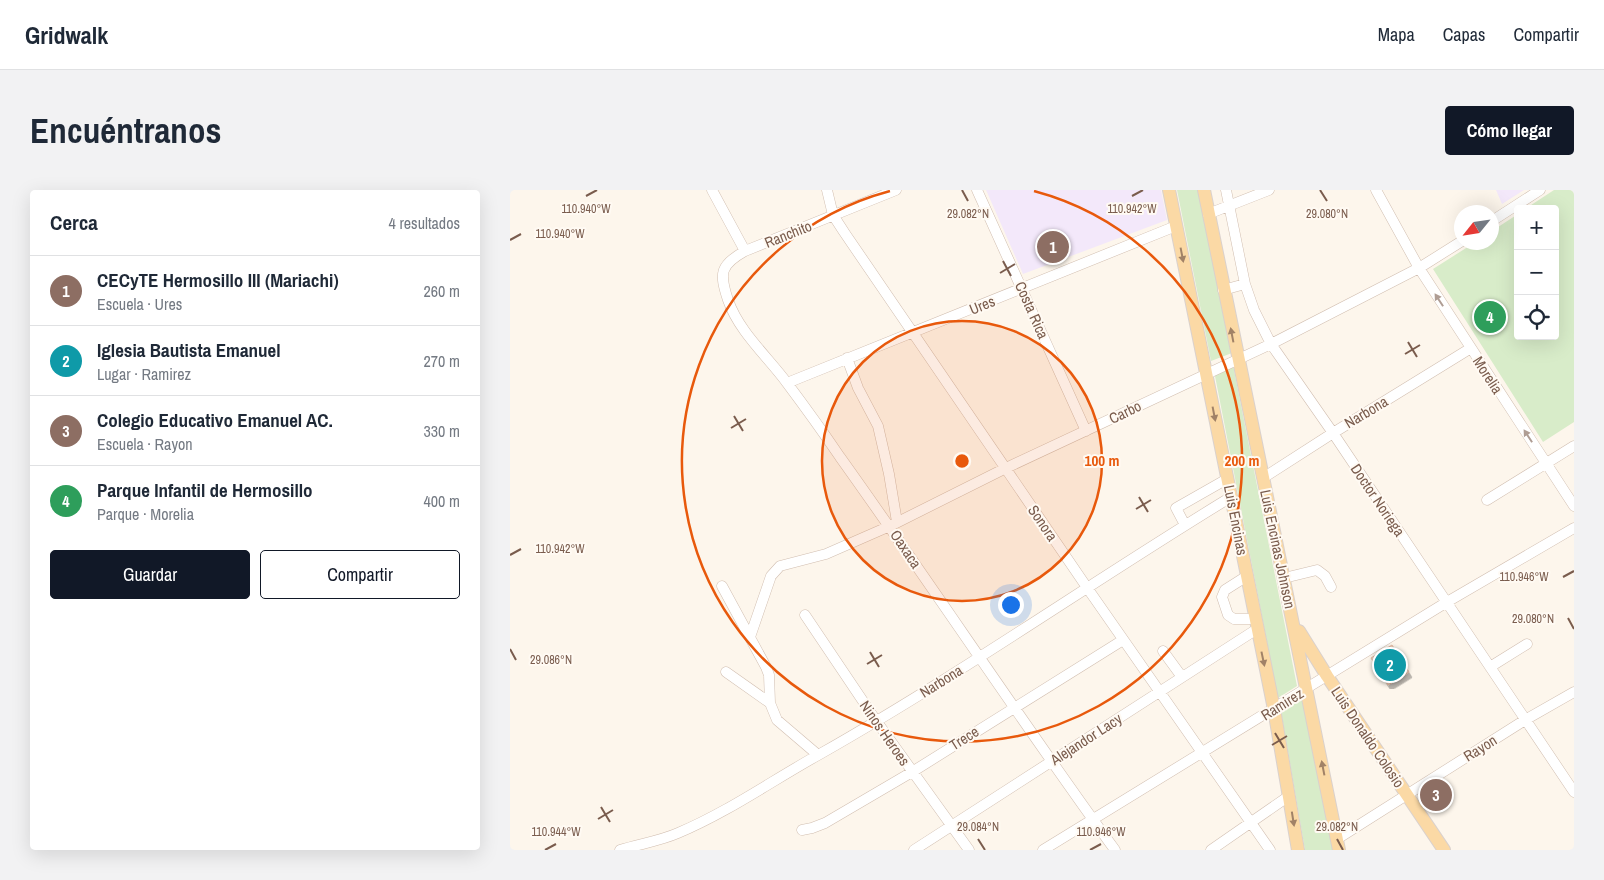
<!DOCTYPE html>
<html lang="es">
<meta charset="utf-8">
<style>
body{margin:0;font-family:"Archivo Narrow",sans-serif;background:#f2f2f3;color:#1f2937}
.controls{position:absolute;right:15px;top:15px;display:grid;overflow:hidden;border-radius:5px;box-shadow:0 5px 20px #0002}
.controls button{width:45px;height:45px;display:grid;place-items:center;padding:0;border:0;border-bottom:1px solid #e0e1e3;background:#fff;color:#1f2937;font:25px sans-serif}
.compass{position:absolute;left:944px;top:15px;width:45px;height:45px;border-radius:50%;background:#fff;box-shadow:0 5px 20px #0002;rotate:240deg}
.you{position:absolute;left:500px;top:414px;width:18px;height:18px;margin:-12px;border:4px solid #fff;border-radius:50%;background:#1a73e8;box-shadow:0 0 0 8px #1a73e833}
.badge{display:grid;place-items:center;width:32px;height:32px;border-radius:50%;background:#111827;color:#fff;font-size:16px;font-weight:700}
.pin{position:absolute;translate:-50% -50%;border:2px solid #fff;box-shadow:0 1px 5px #0006}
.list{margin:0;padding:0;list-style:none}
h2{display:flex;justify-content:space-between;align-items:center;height:65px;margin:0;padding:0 20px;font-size:21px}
h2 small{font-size:16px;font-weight:400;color:#747a83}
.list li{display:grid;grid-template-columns:32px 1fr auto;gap:15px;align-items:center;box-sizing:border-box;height:70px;padding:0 20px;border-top:1px solid #e0e1e3}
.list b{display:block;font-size:19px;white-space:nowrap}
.list p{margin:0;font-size:16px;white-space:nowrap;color:#747a83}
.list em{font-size:16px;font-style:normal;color:#747a83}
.actions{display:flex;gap:10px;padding:15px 20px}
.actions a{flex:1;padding:11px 0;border:1px solid #111827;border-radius:5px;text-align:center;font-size:18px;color:#111827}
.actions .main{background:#111827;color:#fff}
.icon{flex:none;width:28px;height:28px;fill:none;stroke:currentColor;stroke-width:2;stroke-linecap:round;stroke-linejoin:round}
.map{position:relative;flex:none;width:1064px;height:660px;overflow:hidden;border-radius:5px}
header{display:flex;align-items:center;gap:30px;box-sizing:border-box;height:70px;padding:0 25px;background:#fff;border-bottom:1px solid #e0e1e3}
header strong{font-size:24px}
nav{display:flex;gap:28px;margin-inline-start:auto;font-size:18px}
.intro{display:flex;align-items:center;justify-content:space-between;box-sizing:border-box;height:120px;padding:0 30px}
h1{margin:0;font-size:35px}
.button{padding:12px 22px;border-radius:5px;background:#111827;color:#fff;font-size:18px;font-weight:700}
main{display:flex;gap:30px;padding:0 30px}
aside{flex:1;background:#fff;border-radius:5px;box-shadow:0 5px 20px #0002}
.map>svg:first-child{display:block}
</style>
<header>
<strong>Gridwalk</strong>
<nav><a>Mapa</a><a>Capas</a><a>Compartir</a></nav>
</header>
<div class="intro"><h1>Encuéntranos</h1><a class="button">Cómo llegar</a></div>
<main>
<aside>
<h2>Cerca<small>4 resultados</small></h2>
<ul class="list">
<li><span class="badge" style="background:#8d6e63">1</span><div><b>CECyTE Hermosillo III (Mariachi)</b><p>Escuela · Ures</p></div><em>260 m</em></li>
<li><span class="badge" style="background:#0f9aa8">2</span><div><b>Iglesia Bautista Emanuel</b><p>Lugar · Ramirez</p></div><em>270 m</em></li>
<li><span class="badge" style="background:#8d6e63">3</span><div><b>Colegio Educativo Emanuel AC.</b><p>Escuela · Rayon</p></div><em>330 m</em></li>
<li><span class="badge" style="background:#2e9e5b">4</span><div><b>Parque Infantil de Hermosillo</b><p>Parque · Morelia</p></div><em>400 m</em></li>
</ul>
<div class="actions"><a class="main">Guardar</a><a>Compartir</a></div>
</aside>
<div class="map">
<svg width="1064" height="660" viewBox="0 0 1064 660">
<defs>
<filter id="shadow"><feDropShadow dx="3" dy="5.5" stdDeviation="0" flood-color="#0004"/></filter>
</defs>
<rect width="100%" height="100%" fill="#fdf6ec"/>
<path fill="#f3e8fa" d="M476,0H651L657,30L513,84Z
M986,0H1014L992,14Z"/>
<path fill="#d8ecc9" d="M667,0H689L722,163L701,171Z
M1044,0H1064V232L1033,252L923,79L964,53L982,52V41L1008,24V146H1045V19H1015Z
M723,175L787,496L768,508L704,181Z
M792,509L823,660H795L771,521Z"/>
<path fill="#f3d5c3" stroke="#e6bba3" filter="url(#shadow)" d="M882,455L899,482L878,495L861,468Z"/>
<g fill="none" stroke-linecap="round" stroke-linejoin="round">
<defs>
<path id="minor" d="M202,0L235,61
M317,0L323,25L334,42L578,399L760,660
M386,0L235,61C210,75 209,83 218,110C229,142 258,167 277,193C295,217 313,242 330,267C423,397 511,531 605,660
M467,0L576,241
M716,0L735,94L744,120L761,154L823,243L1064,602
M866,0L909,78L1064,316
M698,24L759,0
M982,31L1030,0
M713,100L735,94
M337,168L348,198L368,236L379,284L387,332
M277,193L666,36
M753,288L823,243L961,158
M977,310L1064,256
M675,335L666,318L717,289
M737,386L715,400L712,407L718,425L724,429H745
M774,388L807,380L815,386L821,397
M212,396L256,477L259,485L260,513
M295,425L367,532L459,660
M240,447L261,386L270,376L316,364L380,336L496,278L761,154L909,78L952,51
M653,461L672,487
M980,477L1017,454
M216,482L260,513L267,530L308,565
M292,640L302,638L315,633L402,582L613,450
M827,649L1015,530L1064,502
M110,660C129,654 150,651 168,643C218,622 263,590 310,564C451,484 583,391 721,307
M404,660L747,439
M533,660L937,412L1064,338
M701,660L779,606"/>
<path id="major" d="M659,0L764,519L788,660
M694,0C738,220 786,440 829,660
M789,441L817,486L934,660"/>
</defs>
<use href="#minor" stroke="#d1beb0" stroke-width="11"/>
<use href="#major" stroke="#dad1cd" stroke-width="14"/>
<use href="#minor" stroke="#fff" stroke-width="10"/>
<use href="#major" stroke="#fbd9a5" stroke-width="12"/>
</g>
<defs><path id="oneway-solid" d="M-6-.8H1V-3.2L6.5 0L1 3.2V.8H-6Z" transform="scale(1.25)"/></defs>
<g fill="#a18267">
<use href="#oneway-solid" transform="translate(672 65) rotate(79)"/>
<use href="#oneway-solid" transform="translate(722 145) rotate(-101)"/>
<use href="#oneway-solid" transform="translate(704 224) rotate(79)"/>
<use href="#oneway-solid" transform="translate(753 469) rotate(78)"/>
<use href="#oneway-solid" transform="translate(813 578) rotate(-101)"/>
<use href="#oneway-solid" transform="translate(783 629) rotate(81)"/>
</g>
<g fill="#af9d94">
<use href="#oneway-solid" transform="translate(929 110) rotate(-123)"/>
<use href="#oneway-solid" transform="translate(1018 246) rotate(-123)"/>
</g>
<path fill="none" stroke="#7a5c4d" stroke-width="2" d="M452,0L458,11M810,0L817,11M76,6L87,0M622,6L633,0M0,50L11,44M493,71L501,86M490,83L505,74M898,152L907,167M895,164L910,155M224,226L233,241M221,238L236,229M629,307L638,322M626,319L641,310M0,365L11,359M1053,387L1064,381M1058,428L1064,439M0,459L6,470M360,462L369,477M357,474L372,465M765,543L774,558M762,555L777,546M91,617L100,632M88,629L103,620M468,649L475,660M827,649L833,660M35,660L46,654M580,660L591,654"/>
<circle cx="452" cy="271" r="140" fill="#e8590c" fill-opacity=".12"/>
<g fill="none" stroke="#e8590c" stroke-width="2.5">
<circle cx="452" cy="271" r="140"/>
<path d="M524 1A280 280 0 1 1 380 1"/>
</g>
<g text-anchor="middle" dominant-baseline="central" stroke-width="4" stroke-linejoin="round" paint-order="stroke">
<g font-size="15" fill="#7a5c4d" stroke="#fffaf3">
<text transform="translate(278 44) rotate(-22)">Ranchito</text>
<text transform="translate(472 115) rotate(-22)">Ures</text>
<text transform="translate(522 120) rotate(66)">Costa Rica</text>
<text transform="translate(978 185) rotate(57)">Morelia</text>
<text transform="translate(615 222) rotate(-26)">Carbo</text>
<text transform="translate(856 222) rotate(-31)">Narbona</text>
<text transform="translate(868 310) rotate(56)">Doctor Noriega</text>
<text transform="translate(726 330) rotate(79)">Luis Encinas</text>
<text transform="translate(533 333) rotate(56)">Sonora</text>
<text transform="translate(396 359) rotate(56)">Oaxaca</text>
<text transform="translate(768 359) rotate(78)">Luis Encinas Johnson</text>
<text transform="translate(431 491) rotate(-32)">Narbona</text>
<text transform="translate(772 514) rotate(-32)">Ramirez</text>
<text transform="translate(375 543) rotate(55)">Ninos Heroes</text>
<text transform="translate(858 547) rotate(56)">Luis Donaldo Colosio</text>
<text transform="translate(454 548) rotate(-32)">Trece</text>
<text transform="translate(576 549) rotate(-33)">Alejandor Lacy</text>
<text transform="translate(970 558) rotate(-32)">Rayon</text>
</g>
</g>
<g font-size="12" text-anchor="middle" fill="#7a5c4d" stroke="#fffaf3" stroke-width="4" stroke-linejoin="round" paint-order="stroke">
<text x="622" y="23">110.942°W</text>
<text x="76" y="23">110.940°W</text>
<text x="458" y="28">29.082°N</text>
<text x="817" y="28">29.080°N</text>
<text x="50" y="48">110.940°W</text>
<text x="50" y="363">110.942°W</text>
<text x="1014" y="391">110.946°W</text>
<text x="1023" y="433">29.080°N</text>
<text x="41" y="474">29.086°N</text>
<text x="468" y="641">29.084°N</text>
<text x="827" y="641">29.082°N</text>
<text x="46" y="646">110.944°W</text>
<text x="591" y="646">110.946°W</text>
</g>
<circle cx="452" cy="271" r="8" fill="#e8590c" stroke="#fffaf3" stroke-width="2.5"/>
<g font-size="15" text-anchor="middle" font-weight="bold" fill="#e8590c" stroke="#fffaf3" stroke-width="4" stroke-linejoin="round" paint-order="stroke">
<text x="592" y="276">100 m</text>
<text x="732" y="276">200 m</text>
</g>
</svg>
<div class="controls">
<button>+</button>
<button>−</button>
<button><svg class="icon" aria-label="locate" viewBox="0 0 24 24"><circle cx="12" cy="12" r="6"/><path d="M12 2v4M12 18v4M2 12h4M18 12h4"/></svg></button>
</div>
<svg class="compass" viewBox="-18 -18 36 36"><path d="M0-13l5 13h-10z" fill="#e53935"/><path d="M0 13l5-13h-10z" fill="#747a83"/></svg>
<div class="you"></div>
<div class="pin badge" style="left:543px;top:57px;background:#8d6e63">1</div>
<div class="pin badge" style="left:880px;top:475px;background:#0f9aa8">2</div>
<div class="pin badge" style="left:926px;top:605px;background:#8d6e63">3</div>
<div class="pin badge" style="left:980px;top:127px;background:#2e9e5b">4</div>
</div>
</main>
